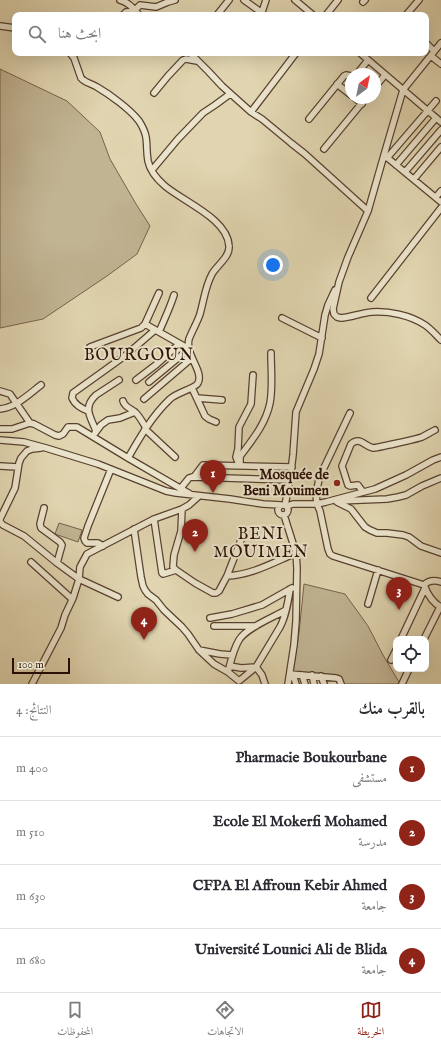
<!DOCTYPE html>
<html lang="ar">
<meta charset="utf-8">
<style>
body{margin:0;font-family:"IM FELL English",Amiri,serif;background:#f2f2f3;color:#2b2b33;direction:rtl}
.controls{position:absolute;right:12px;bottom:12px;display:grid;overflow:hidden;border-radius:8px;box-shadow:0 4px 16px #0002}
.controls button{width:36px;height:36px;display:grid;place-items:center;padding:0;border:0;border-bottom:1px solid #e1e1e2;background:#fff;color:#2b2b33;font:20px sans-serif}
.compass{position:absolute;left:345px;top:68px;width:36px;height:36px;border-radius:50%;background:#fff;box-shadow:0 4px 16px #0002;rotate:33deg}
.scale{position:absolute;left:12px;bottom:10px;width:58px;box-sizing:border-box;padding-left:4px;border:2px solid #2b1005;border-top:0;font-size:11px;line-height:14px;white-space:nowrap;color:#2b1005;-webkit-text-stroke:3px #ebe4cc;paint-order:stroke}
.you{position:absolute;left:273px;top:265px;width:14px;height:14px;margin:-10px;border:3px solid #fff;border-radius:50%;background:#1a73e8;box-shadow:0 0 0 6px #1a73e833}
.badge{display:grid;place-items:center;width:26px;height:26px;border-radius:50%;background:#8f2418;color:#fff;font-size:13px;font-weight:700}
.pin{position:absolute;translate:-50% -33px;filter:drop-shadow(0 1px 2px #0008)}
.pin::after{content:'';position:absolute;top:21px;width:14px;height:12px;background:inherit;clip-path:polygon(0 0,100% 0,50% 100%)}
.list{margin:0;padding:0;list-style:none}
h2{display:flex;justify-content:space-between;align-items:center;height:52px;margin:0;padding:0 16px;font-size:17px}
h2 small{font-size:13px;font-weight:400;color:#7c7c81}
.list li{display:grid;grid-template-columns:26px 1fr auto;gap:12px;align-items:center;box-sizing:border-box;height:64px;padding:0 16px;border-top:1px solid #e1e1e2}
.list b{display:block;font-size:15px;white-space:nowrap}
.list p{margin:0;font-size:13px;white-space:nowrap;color:#7c7c81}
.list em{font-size:13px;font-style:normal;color:#7c7c81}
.icon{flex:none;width:22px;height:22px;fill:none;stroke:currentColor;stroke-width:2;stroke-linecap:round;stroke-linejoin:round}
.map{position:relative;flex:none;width:441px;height:684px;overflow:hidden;direction:ltr}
.search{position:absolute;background:#fff;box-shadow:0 4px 16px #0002;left:12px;right:12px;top:12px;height:44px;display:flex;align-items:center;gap:10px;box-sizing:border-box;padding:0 14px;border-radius:8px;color:#7c7c81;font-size:15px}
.sheet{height:308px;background:#fff}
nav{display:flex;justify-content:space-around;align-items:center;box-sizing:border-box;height:56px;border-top:1px solid #e1e1e2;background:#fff;font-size:11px;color:#7c7c81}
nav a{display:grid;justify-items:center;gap:2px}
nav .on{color:#8f2418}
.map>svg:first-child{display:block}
</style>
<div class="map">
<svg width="441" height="684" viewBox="0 0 441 684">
<rect width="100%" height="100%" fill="#e0d5b0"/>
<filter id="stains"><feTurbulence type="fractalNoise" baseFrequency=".005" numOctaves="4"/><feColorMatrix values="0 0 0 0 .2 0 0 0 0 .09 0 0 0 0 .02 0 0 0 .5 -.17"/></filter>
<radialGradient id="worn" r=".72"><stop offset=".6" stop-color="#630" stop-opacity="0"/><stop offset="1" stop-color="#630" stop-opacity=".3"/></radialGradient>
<path fill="#c1b493" stroke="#76624c" d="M0,69L67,101L100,132L110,159L136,204L150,226L137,254L107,276L43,319L0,328Z
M59,523L82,530L78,542L55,534Z
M304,584L345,594L368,626L383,655L399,682L398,684H344L342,678L293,672L299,633Z"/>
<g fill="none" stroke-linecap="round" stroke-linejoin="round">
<defs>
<path id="minor" d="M120,0C128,2 133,8 139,15
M244,0L262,13
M295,0L313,15
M363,2L365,0
M135,10L140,5L156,7L168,2L175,0
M123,15L126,12L136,11
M217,15L229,0
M261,15L266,0
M326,15L338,0
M406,15L419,0
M0,26L15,28
M426,43L434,51
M441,43L403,90L384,155L441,202
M70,53L74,58L81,78C85,83 91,83 97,87C109,94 130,109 139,121C150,138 145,144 148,161C150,171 158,180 165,186C184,202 228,219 229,246C230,257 217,265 212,274C205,287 204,300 200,314C197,323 192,331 189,339C185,355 204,371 198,383C196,388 176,393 170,399C152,416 140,437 128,458
M190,53L208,71L222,86L251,112L262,119L291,143L305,154L368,211
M360,53L441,122
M431,56L441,64
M357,74L368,60
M337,84L351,95
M375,87L385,75
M154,93L168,76L183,60L186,59L197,61
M355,98L362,104
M251,112L296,53
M309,119L344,76L346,75L351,76
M324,149L366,98
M384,155L368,211L348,257L339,282L333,309L334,314L337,317L341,318C352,317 361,313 372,312C389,311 410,315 425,325C431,329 436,335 441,340
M387,158L436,101
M396,165L436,118
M152,170L178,139L203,113L215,105L230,94
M405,172L441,130
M414,179L441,147
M436,197L441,191
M371,298L441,208
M282,318L322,338
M145,324L189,349L149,382
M159,332C164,320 170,308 174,295
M90,347L141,328L145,324L159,293
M136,380L157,364L179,344
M192,388L205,416L209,419L216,422
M0,391L10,394L12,397L30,423
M197,398L222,400
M144,399L192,358
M123,401C125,408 131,408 136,413C140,417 143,423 146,428
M0,409C15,408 29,394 41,385
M88,411C81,408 75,405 72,398L73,393L126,355L155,330
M350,413L321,474L319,479L316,494L317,504L320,511L328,549L330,554L333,556L424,585
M0,429H12L30,423L34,424L55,435L59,436L63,434L68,427H77L128,458L190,494
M145,429L175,457
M96,431C91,417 82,408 96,395L119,380
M95,433L101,425L108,420L120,418L135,412
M0,440L24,442L46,448L98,464L166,491L176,493L230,499L263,504L281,505
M41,448L32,449L27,451L21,458L19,463L15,488L0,519V522L3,525L24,536L57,563L79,579L118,597
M238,462L236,457L238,449L239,427L251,404L253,375
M0,466L18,467
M240,466V457L241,455C253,439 266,423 270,403C273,387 271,370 271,353
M194,477L203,465L292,467
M181,488L189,478L192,477L290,480
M363,492L358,485L350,486L348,485L342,466L351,444C360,436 364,446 373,448C376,448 417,439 422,437C426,435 431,432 435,430
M338,501L387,499L398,497L406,495L422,486L441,478
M337,502L351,509L365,527L370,530L377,533H387L403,535L409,537L421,546L441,553
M278 510a5 5 0 1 1 10 0a5 5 0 1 1-10 0Z
M285,505L290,480L293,455L296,412L314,369L319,354L325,315L328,305L335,290
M287,506L293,504H317L326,502L375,489L406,475L433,460L441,457
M44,508L40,524L41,528L60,542L62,545L57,563
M182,509L181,531L174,555L173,567L176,570L195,583L213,593H216L219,591L227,576L243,535
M284,515L296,553L297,568L296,621L294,645L288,684
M154,519L162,573L163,574L176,570
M134,529L141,577L143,586L145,590L148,594L156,600L164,610L182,627L188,634L199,650L214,664L228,672L239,681L256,667L280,627C286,616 288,602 290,589
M103,546L98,543H87L85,541L84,538L88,526L111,469
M31,562L72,599
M227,576C252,575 274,562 296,553
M441,582C435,580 429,580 424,585C427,593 433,603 441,607
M368,604L378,570
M210,618L232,614L262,605L292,588
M214,626H256
M401,639L425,588
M424,639L440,607
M199,650L220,654L232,655
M391,660L396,650
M230,666L241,668L256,667L262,675L265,684
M228,672C231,661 233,650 239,640C246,628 274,617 286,610
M290,674L336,678L339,679L341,684
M293,675L296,684
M302,675L305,684
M312,675L314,684
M321,676L324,684
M32,684L61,628L65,615L73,598L79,579L80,567L87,554L154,519L182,509L189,505L199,496
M402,684L409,669"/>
</defs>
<use href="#minor" stroke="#584130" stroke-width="8"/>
<use href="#minor" stroke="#ebe4cc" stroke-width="5.5"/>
</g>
<circle fill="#8f2418" stroke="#ebe4cc" stroke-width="1.5" cx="337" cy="483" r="4"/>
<g text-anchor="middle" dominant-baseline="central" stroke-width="4" stroke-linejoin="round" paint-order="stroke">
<g font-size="14" font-weight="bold" fill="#2b1005" stroke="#ebe4cc" text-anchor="end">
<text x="329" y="475">Mosquée de<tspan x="329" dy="16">Beni Mouimen</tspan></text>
</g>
<g font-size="16" letter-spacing="1" fill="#2b1005" stroke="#ebe4cc">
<text x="139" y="356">BOURGOUN</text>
<text x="261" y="535">BENI<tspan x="261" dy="18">MOUIMEN</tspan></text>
</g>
</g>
<rect width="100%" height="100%" filter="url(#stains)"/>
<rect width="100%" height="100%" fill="url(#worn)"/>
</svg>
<div class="controls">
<button><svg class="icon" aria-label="locate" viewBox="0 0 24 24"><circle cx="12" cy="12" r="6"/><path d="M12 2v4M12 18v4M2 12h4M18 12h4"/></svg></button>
</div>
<svg class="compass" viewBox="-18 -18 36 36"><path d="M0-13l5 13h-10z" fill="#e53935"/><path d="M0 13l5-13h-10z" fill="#7c7c81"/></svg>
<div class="scale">100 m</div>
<div class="you"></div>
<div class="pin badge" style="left:213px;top:493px">1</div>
<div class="pin badge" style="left:195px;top:552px">2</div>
<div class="pin badge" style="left:399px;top:610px">3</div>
<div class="pin badge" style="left:144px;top:640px">4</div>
<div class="search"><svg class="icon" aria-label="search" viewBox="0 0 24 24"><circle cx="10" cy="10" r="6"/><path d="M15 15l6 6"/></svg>ابحث هنا</div>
</div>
<section class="sheet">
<h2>بالقرب منك<small>النتائج: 4</small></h2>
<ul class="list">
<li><span class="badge">1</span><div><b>Pharmacie Boukourbane</b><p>مستشفى</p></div><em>400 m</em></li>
<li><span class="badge">2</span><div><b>Ecole El Mokerfi Mohamed</b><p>مدرسة</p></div><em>510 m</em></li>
<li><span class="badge">3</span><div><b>CFPA El Affroun Kebir Ahmed</b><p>جامعة</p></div><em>630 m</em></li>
<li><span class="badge">4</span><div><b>Université Lounici Ali de Blida</b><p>جامعة</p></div><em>680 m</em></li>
</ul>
</section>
<nav>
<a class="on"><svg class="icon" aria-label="map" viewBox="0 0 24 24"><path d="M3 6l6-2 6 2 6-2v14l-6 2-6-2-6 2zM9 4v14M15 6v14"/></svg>الخريطة</a>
<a><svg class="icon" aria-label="directions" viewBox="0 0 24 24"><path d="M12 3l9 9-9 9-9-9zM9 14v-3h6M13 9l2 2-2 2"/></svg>الاتجاهات</a>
<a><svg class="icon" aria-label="saved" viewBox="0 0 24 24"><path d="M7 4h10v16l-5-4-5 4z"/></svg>المحفوظات</a>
</nav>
